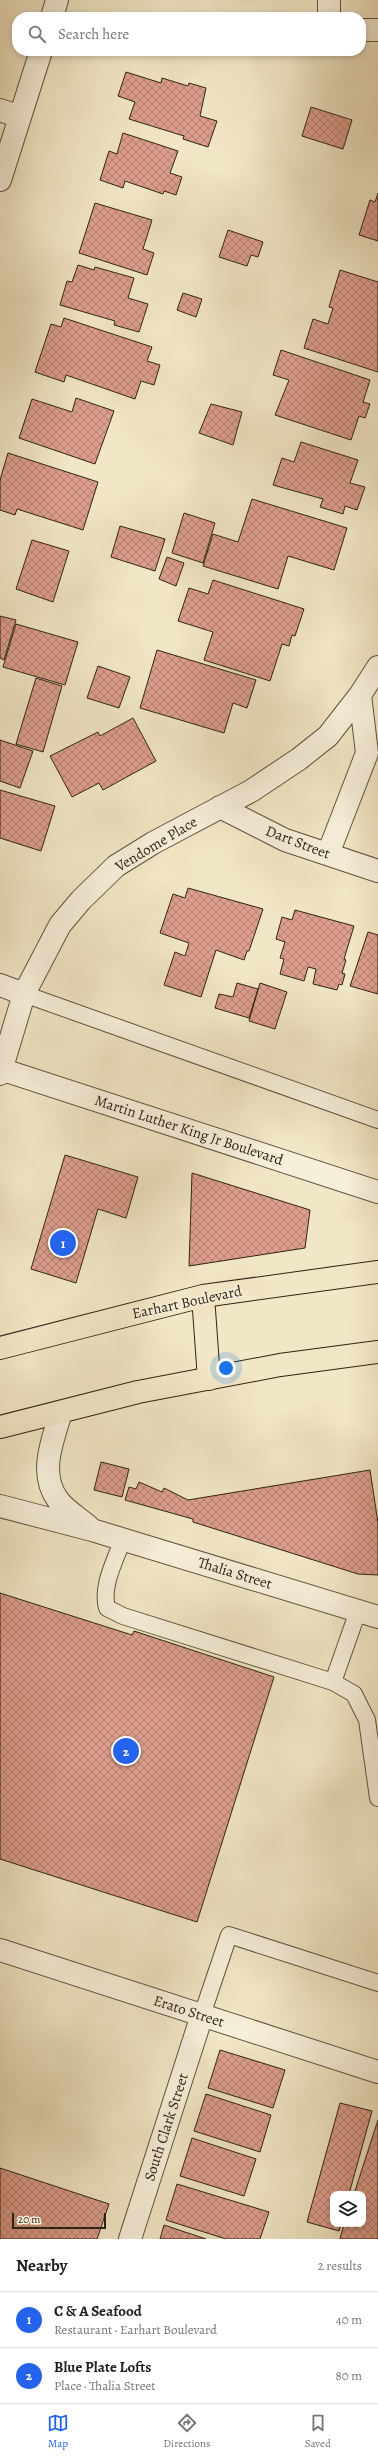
<!DOCTYPE html>
<meta charset="utf-8">
<style>
body{margin:0;font-family:Alegreya,serif;background:#f6f6f6;color:#202124}
.controls{position:absolute;right:12px;bottom:12px;display:grid;overflow:hidden;border-radius:8px;box-shadow:0 2px 6px #0003}
.controls button{width:36px;height:36px;display:grid;place-items:center;padding:0;border:0;border-bottom:1px solid #e0e0e0;background:#fff;color:#202124;font:20px sans-serif}
.scale{position:absolute;left:12px;bottom:10px;width:94px;box-sizing:border-box;padding-left:4px;border:2px solid #2f2315;border-top:0;font-size:11px;line-height:14px;white-space:nowrap;color:#2f2315;-webkit-text-stroke:3px #f6efd9;paint-order:stroke}
.you{position:absolute;left:226px;top:1368px;width:14px;height:14px;margin:-10px;border:3px solid #fff;border-radius:50%;background:#1a73e8;box-shadow:0 0 0 6px #1a73e833}
.badge{display:grid;place-items:center;width:26px;height:26px;border-radius:50%;background:#2563eb;color:#fff;font-size:13px;font-weight:700}
.pin{position:absolute;translate:-50% -50%;border:2px solid #fff;box-shadow:0 1px 4px #0006}
.list{margin:0;padding:0;list-style:none}
h2{display:flex;justify-content:space-between;align-items:center;height:52px;margin:0;padding:0 16px;font-size:17px}
h2 small{font-size:13px;font-weight:400;color:#757577}
.list li{display:grid;grid-template-columns:26px 1fr auto;gap:12px;align-items:center;box-sizing:border-box;height:56px;padding:0 16px;border-top:1px solid #e0e0e0}
.list b{display:block;font-size:15px;white-space:nowrap}
.list p{margin:0;font-size:13px;white-space:nowrap;color:#757577}
.list em{font-size:13px;font-style:normal;color:#757577}
.icon{flex:none;width:22px;height:22px;fill:none;stroke:currentColor;stroke-width:2;stroke-linecap:round;stroke-linejoin:round}
.map{position:relative;flex:none;width:378px;height:2239px;overflow:hidden}
.search{position:absolute;background:#fff;box-shadow:0 2px 6px #0003;left:12px;right:12px;top:12px;height:44px;display:flex;align-items:center;gap:10px;box-sizing:border-box;padding:0 14px;border-radius:16px;color:#757577;font-size:15px}
.sheet{height:164px;background:#fff}
nav{display:flex;justify-content:space-around;align-items:center;box-sizing:border-box;height:56px;border-top:1px solid #e0e0e0;background:#fff;font-size:11px;color:#757577}
nav a{display:grid;justify-items:center;gap:2px}
nav .on{color:#2563eb}
.map>svg:first-child{display:block}
</style>
<div class="map">
<svg width="378" height="2239" viewBox="0 0 378 2239">
<defs>
<pattern id="building-cross-hatch" width="8" height="8" patternUnits="userSpaceOnUse"><rect width="8" height="8" fill="#dd9e8d"/><path d="M0 0l8 8M0 8l8-8" fill="none" stroke="#b48072"/></pattern>
</defs>
<rect width="100%" height="100%" fill="#f1e6c5"/>
<filter id="stains"><feTurbulence type="fractalNoise" baseFrequency=".005" numOctaves="4"/><feColorMatrix values="0 0 0 0 .2 0 0 0 0 .09 0 0 0 0 .02 0 0 0 .5 -.17"/></filter>
<radialGradient id="worn" r=".72"><stop offset=".6" stop-color="#630" stop-opacity="0"/><stop offset="1" stop-color="#630" stop-opacity=".3"/></radialGradient>
<path fill="url(#building-cross-hatch)" stroke="#2f2315" d="M126,72L161,83L162,78L188,86L189,83L206,88L200,116L217,121L208,147L183,139L184,136L129,119L135,102L118,96Z
M311,107L352,120L343,149L302,136Z
M123,133L178,151L170,173L182,177L176,195L164,191L163,194L125,181L123,188L100,180L109,151L117,154Z
M378,193V241L359,235L370,200L375,202Z
M95,203L152,220L143,249L154,253L147,275L79,253Z
M228,230L263,242L258,257L251,255L247,266L219,257Z
M78,265L94,270L95,267L134,278L128,298L148,304L139,332L114,325L115,321L60,305L67,281L72,282Z
M340,270L378,282V372L304,348L313,319L328,324L333,308L329,307Z
M183,293L202,299L196,317L177,310Z
M64,318L152,347L147,361L160,365L154,385L141,381L135,399L66,375L64,382L35,372L51,324L61,327Z
M281,350L370,380L363,402L370,404L365,418L359,416L351,440L275,415L289,380L273,375Z
M76,398L114,411L95,464L19,438L32,399L72,412Z
M211,404L242,412L233,445L199,433Z
M301,442L358,460L350,483L365,487L357,510L345,506L343,514L320,507L323,499L273,485L282,458L294,462Z
M8,453L98,482L83,530L17,509L15,515L0,510V480Z
M252,499L347,528L334,570L288,556L278,589L203,566L213,534L238,542Z
M184,513L215,523L203,563L172,553Z
M120,526L165,539L155,571L111,557Z
M32,540L69,551L53,602L16,589Z
M167,557L184,563L176,586L159,579Z
M213,580L304,609L295,636L292,635L289,646L282,644L270,681L204,660L213,632L178,621L189,588L208,594Z
M0,616L16,620L4,660L0,658Z
M16,624L78,642L65,685L3,667Z
M157,650L256,680L247,708L233,703L224,733L140,708Z
M98,666L130,677L119,708L87,698Z
M36,678L62,686L43,752L16,744Z
M133,718L156,761L103,790L99,783L72,797L50,756L98,732L100,736Z
M0,740L33,751L20,788L0,781Z
M0,790L55,806L41,851L0,838Z
M188,888L263,909L249,951H247L244,960L216,950L201,997L164,985L175,952L185,956L189,943L160,933L173,894L185,898Z
M295,910L354,926L344,959L346,960L342,973L345,974L342,985L339,984L337,990L313,984L316,969L308,967L304,981L280,974L284,959L280,958L285,942L276,939L282,917L292,920Z
M368,932L378,935V994L350,986Z
M237,983L258,989L249,1018L215,1008L219,994L233,997Z
M260,983L287,992L275,1029L249,1021Z
M65,1155L138,1177L126,1218L98,1209L76,1283L31,1269Z
M192,1173L310,1210L305,1248L189,1266Z
M101,1462L129,1469L122,1497L94,1490Z
M370,1470L378,1523V1575L358,1574L193,1522V1519L125,1500L129,1487L136,1489L139,1482L162,1492L164,1488L188,1500Z
M0,1593L132,1635L134,1631L274,1677L197,1922L0,1859Z
M220,2050L285,2070L273,2108L208,2088Z
M206,2094L271,2115L260,2152L194,2131Z
M340,2103L372,2111L349,2194H333V2224H341L339,2231L307,2222Z
M378,2120V2239H340L344,2224H363V2194H354Z
M192,2138L256,2159L244,2196L180,2176Z
M0,2168L109,2204L97,2239H0Z
M177,2184L269,2212L260,2239H226L166,2220Z
M164,2225L206,2239H160Z"/>
<g fill="none" stroke-linecap="round" stroke-linejoin="round">
<defs>
<path id="service" d="M24,994L378,1120
M123,1539C115,1561 101,1586 107,1608L123,1616L333,1682
M358,1611L333,1682L354,1694L367,1720L378,1798
M202,2015L229,1935L378,1983"/>
<path id="minor" d="M329,0V17
M52,17L57,0
M361,30H378
M0,110L20,117
M0,180L41,51
M220,807L285,840L378,871
M328,854L367,753L360,695
M0,985L24,994
M0,1069L378,1192
M0,1074L24,994L60,925L81,900L116,866L153,843L251,791L299,759L328,736L360,695L378,667
M61,1412C53,1440 38,1473 58,1500C65,1510 79,1518 88,1526
M0,1506L92,1530L378,1617
M0,1950L378,2072
M130,2239L202,2015"/>
<path id="primary" d="M203,1296L209,1379
M0,1348L203,1296L378,1272
M0,1427L138,1392L280,1365L378,1352"/>
</defs>
<use href="#service" stroke="#605441" stroke-width="18"/>
<use href="#minor" stroke="#605441" stroke-width="24"/>
<use href="#primary" stroke="#2f2315" stroke-width="24"/>
<use href="#service" stroke="#f6efd9" stroke-width="16"/>
<use href="#minor" stroke="#f6efd9" stroke-width="22"/>
<use href="#primary" stroke="#f1e6c5" stroke-width="22"/>
</g>
<g text-anchor="middle" dominant-baseline="central" stroke-width="3" stroke-linejoin="round" paint-order="stroke">
<g font-size="15" fill="#2f2315" stroke="#f6efd9">
<text transform="translate(298 842) rotate(21)">Dart Street</text>
<text transform="translate(156 844) rotate(-31)">Vendome Place</text>
<text transform="translate(189 1130) rotate(18)">Martin Luther King Jr Boulevard</text>
<text transform="translate(187 1302) rotate(-12)">Earhart Boulevard</text>
<text transform="translate(235 1573) rotate(17)">Thalia Street</text>
<text transform="translate(189 2011) rotate(18)">Erato Street</text>
<text transform="translate(166 2127) rotate(-72)">South Clark Street</text>
</g>
</g>
<rect width="100%" height="100%" filter="url(#stains)"/>
<rect width="100%" height="100%" fill="url(#worn)"/>
</svg>
<div class="controls">
<button><svg class="icon" aria-label="layers" viewBox="0 0 24 24"><path d="M12 4l9 5-9 5-9-5zM3 14l9 5 9-5"/></svg></button>
</div>
<div class="scale">20 m</div>
<div class="you"></div>
<div class="pin badge" style="left:63px;top:1243px">1</div>
<div class="pin badge" style="left:126px;top:1751px">2</div>
<div class="search"><svg class="icon" aria-label="search" viewBox="0 0 24 24"><circle cx="10" cy="10" r="6"/><path d="M15 15l6 6"/></svg>Search here</div>
</div>
<section class="sheet">
<h2>Nearby<small>2 results</small></h2>
<ul class="list">
<li><span class="badge">1</span><div><b>C &amp; A Seafood</b><p>Restaurant · Earhart Boulevard</p></div><em>40 m</em></li>
<li><span class="badge">2</span><div><b>Blue Plate Lofts</b><p>Place · Thalia Street</p></div><em>80 m</em></li>
</ul>
</section>
<nav>
<a class="on"><svg class="icon" aria-label="map" viewBox="0 0 24 24"><path d="M3 6l6-2 6 2 6-2v14l-6 2-6-2-6 2zM9 4v14M15 6v14"/></svg>Map</a>
<a><svg class="icon" aria-label="directions" viewBox="0 0 24 24"><path d="M12 3l9 9-9 9-9-9zM9 14v-3h6M13 9l2 2-2 2"/></svg>Directions</a>
<a><svg class="icon" aria-label="saved" viewBox="0 0 24 24"><path d="M7 4h10v16l-5-4-5 4z"/></svg>Saved</a>
</nav>
